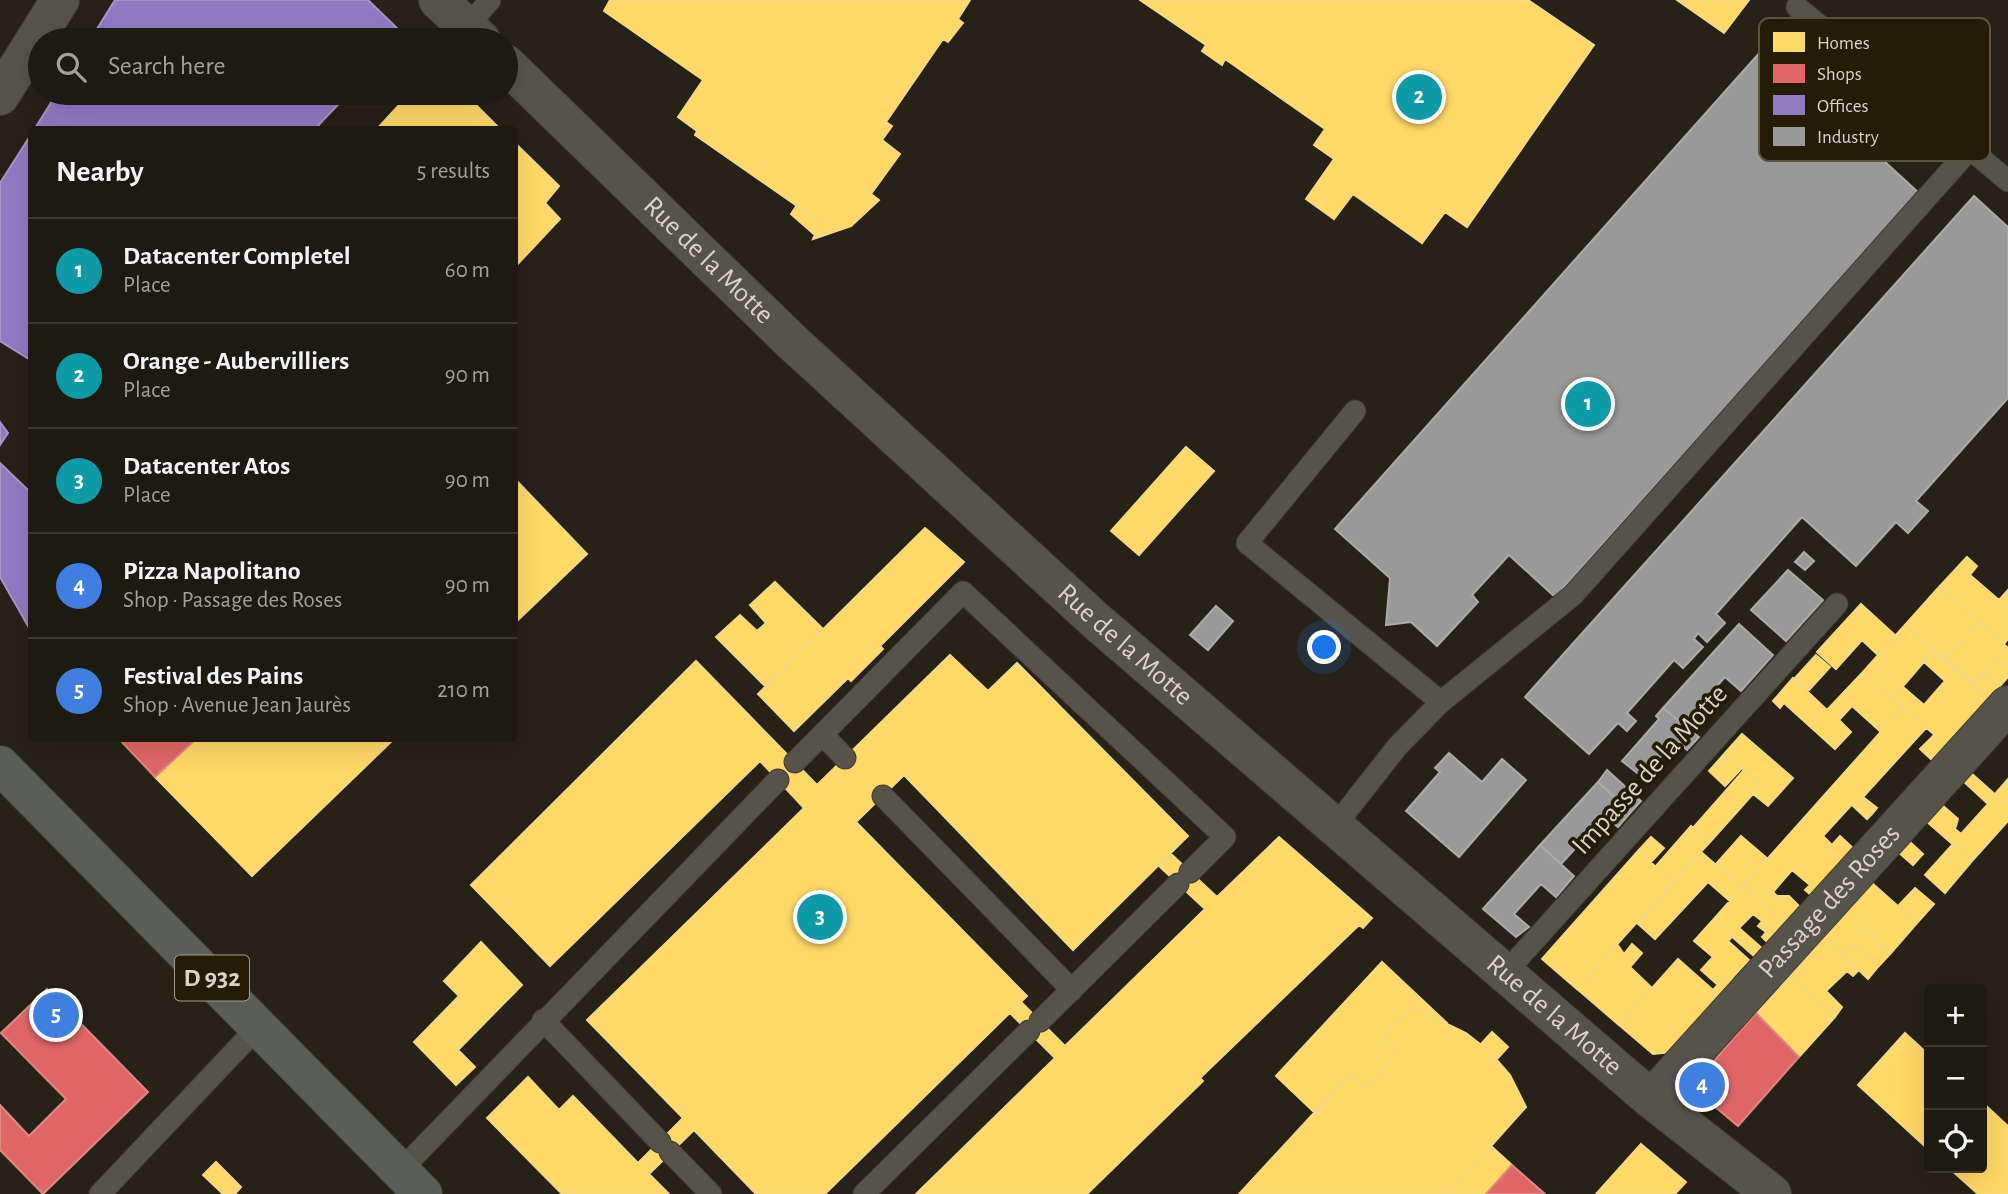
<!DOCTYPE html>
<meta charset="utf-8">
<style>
body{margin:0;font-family:"Alegreya Sans",sans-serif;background:#2a271f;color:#f1f3f6}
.controls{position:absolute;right:21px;bottom:21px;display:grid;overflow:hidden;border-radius:7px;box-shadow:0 7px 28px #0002}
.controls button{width:63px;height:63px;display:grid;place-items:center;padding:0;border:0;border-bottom:2px solid #3b3831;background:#1d1a11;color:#f1f3f6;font:35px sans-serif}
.you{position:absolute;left:1325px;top:648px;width:24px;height:24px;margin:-18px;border:5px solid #fff;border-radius:50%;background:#1a73e8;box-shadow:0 0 0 10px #1a73e833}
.badge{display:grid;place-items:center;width:46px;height:46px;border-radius:50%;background:#7c3aed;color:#fff;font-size:23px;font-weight:700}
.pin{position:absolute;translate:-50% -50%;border:4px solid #fff;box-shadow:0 2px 7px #0006}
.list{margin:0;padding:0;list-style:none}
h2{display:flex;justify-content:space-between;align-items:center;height:91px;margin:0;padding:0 28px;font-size:30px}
h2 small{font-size:23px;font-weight:400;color:#a0a19f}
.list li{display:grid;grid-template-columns:46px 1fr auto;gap:21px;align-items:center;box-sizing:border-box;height:105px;padding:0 28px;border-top:2px solid #3b3831}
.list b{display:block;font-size:26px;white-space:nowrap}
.list p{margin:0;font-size:23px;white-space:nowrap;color:#a0a19f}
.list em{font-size:23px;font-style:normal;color:#a0a19f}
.icon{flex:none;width:38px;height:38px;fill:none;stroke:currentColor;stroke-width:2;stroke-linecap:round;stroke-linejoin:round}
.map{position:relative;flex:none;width:2008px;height:1194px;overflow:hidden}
.search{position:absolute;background:#1d1a11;box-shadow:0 7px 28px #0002;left:28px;top:28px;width:490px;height:77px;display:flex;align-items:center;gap:18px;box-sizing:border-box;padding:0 24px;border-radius:38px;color:#a0a19f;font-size:26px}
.panel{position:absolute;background:#1d1a11;box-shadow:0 7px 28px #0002;left:28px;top:126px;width:490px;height:616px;border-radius:7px}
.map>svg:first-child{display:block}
</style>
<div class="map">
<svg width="2008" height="1194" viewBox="0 0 2008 1194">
<rect width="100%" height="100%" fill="#272217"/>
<path fill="#ffd966" stroke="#f4d883" stroke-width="2" d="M610,0H970L958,19L963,23L948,42L943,39L886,122L892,126L882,140L900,154L871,194L879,200L851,226L813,239L820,222L695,135L697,131L678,117L703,80L604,11Z
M1140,0H1528L1594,45L1467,227L1445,212L1422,243L1353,194L1334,219L1306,199L1334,159L1314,145L1325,129L1225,59L1222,65L1202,51L1206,45Z
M1677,0H1749L1724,33Z
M410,93H464L501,130H376Z
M514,142L559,186L545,203L560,219L514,268Z
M797,205L820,222L815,235L791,214Z
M1186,447L1214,471L1139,555L1111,531Z
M514,478L587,554L514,624Z
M925,528L964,562L880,646L883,649L851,681L848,678L794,731L758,694Z
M1967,557L1977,566L1970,575L1999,600L2008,590V639L2004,644L1939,587Z
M775,582L823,629L766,687L716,637L740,615L757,631L766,623L750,605Z
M1939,587L1979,622L1946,659L1905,625Z
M1861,604L1896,636L1878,655L1862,640L1836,669L1817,652Z
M1979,622L2006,646L1973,683L1946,659Z
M1905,625L1934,650L1893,698L1863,672Z
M2006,646L2008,648V667L1997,656Z
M1933,650L1989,699L1947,746L1893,698L1903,687L1924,705L1945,681L1923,661Z
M950,655L988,691L1017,663L1188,836L1073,950L904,775L856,822L1027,996L825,1194H756L694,1130L649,1174L669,1194H562L487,1118L528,1077L559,1110L573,1096L638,1163L683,1118L587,1020L804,808L760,761L550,966L471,885L696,661L817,785Z
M1816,655L1830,667L1809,690L1795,678Z
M1997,656L2008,667V677L2000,686L1983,672Z
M1946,659L1973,683L1983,672L2000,686L1989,699Z
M1863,672L1903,707L1881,732L1852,706L1839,720L1851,732L1835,749L1784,703L1780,708L1773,701L1793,678L1827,710Z
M1903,707L1926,728L1863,797L1877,808L1872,814L1856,800L1823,836L1832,845L1840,836L1854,849L1812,896L1805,890L1810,885L1792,870L1773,892L1777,896H1789L1801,908L1786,925L1744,885Z
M1742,734L1793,778L1768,806L1753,794L1761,785L1725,753Z
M1934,735L1947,746L1933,761L1920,749Z
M197,738H395L252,876L155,777Z
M1725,753L1742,768L1725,786L1709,771Z
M1744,770L1761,785L1710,842L1693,828Z
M1970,772L2008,806V821L1972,861L1927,822L1942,805L1958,819L1955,829L1961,834L1988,804L1963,781Z
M2008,779V806L1995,794Z
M1856,800L1872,814L1867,819L1851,804Z
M1691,826L1710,842L1673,882L1656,866Z
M1741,836L1768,859L1742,887L1716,864Z
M1279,837L1372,918L1363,928L1359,925L1200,1078L1203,1081L1087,1194H916L1055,1058L1010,1013L1021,1002L1065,1046L1205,909L1159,866L1171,854L1217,897Z
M1651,837L1664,848L1651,862L1638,851Z
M1909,841L1923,854L1913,865L1899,853Z
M1953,844L1972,861L1945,893L1925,875Z
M1638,851L1673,882L1577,989L1542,959Z
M1701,852L1742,887L1730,901L1708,882L1655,939L1637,923Z
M1872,883L1917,923L1891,953L1848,911Z
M1744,885L1786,925L1769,944L1762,937L1766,932L1758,926L1762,921L1753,914L1739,928L1764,950L1756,958L1713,920Z
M1915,888L1934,904L1917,923L1898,906Z
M1848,911L1891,953L1877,968L1852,943L1842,954L1824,937Z
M1713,920L1732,937L1728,941L1749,960L1732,978L1728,974L1718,985L1701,970L1713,957L1694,941Z
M1824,937L1859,970L1853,976L1847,971L1826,991L1842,1007L1835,1017L1791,975Z
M481,942L522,985L458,1050L475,1067L456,1085L414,1042L459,996L444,981Z
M1852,943L1877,968L1868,979L1842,954Z
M1617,944L1624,954L1632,944L1642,953L1630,967L1652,988L1619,1025L1577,989Z
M1678,959L1721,997L1673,1052L1653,1054L1619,1025Z
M1382,962L1448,1024L1412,1007L1383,1038L1398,1052L1366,1089L1350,1074L1315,1113L1276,1076Z
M1728,974L1736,981L1721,997L1713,990Z
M1791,975L1835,1017L1799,1057L1756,1013Z
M1412,1007L1466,1033L1489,1051L1510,1075L1526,1107L1491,1146L1446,1194H1239L1350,1074L1366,1089L1398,1052L1383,1038Z
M1492,1032L1508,1047L1497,1059L1481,1044Z
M1905,1033L1929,1055V1150L1858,1085Z
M1982,1102L2008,1126V1194H1978L1949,1168H1982Z
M1641,1144L1686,1182L1675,1194H1596Z
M1491,1146L1512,1165L1486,1194H1446Z
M216,1162L241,1187L235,1194H223L203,1175Z"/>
<path fill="#e06666" stroke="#de8783" stroke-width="2" d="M118,738H197L155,777Z
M47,989L148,1092L43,1194L0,1150V1105L29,1136L66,1099L1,1033Z
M1756,1013L1799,1057L1738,1126L1695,1090L1696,1081Z
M1512,1165L1545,1194H1486Z"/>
<path fill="#8e7cc3" stroke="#a596c4" stroke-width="2" d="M115,0H368L404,35L398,40H90Z
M57,93H349L314,130H34Z
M32,133V361L0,341V183Z
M0,422L8,433L0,445Z
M0,463L32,494V633L0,577Z"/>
<path fill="#999" stroke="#acaba7" stroke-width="2" d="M1794,14L1903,114L1871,149L1919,193L1555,597L1509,555L1472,595L1478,602L1437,646L1411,622L1386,625L1390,578L1335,529Z
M1974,196L2008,227V398L1916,501L1928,511L1908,533L1896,522L1856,566L1802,517L1716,614L1725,623L1707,642L1698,633L1694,639L1703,647L1683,668L1674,660L1627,713L1636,721L1627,731L1618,723L1589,754L1525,697Z
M1804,552L1814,561L1805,570L1795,562Z
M1788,570L1823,600L1786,641L1751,610Z
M1216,606L1233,621L1208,650L1190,635Z
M1739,624L1773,655L1741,691L1725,677L1683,724L1663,708Z
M1663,708L1699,737L1687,750L1676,740L1642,777L1622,761L1659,719L1656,716Z
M1449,753L1482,782L1502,759L1526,780L1459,857L1406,811L1440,772L1435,768Z
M1607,770L1641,801L1631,812L1598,782Z
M1598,782L1631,812L1618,827L1605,816L1561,864L1540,845Z
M1540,845L1574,876L1556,897L1541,884L1514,914L1529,927L1516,937L1483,909Z"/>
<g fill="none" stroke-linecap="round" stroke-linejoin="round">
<defs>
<path id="lane" d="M467,27L490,0
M1970,149L2008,181
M1355,411L1247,543L1441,702
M823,735L845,758
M795,762L963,592L1225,837L1190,872
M883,796L1072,990
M1335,826L1397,747L1441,702L1573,595L1970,149L1797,7
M1505,973L1837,604
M543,1020L660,1142
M1040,1021L1178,884
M670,1152L711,1194
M400,1171L778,780
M100,1194L259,1026
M864,1194L1029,1031"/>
<g id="street">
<path d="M438,0L481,40"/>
<path id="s1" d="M506,64L790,340L1095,620L1651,1099L1772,1194"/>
<path d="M0,96L60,0"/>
<path id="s2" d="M1651,1099L2008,705"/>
</g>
<path id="primary" d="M0,765L423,1194"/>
</defs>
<use href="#lane" stroke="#403c33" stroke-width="23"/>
<use href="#street" stroke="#403c33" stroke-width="40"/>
<use href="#primary" stroke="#403c33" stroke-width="40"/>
<use href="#lane" stroke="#56534a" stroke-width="21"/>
<use href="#street" stroke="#56534a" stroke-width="38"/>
<use href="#primary" stroke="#595e58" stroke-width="38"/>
</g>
<g text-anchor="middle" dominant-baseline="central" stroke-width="7" stroke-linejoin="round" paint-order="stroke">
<rect fill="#251c06" stroke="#a49d8d" stroke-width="2" x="175" y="955.5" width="74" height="45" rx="5"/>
<g font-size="26" font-weight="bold" fill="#dad4c7">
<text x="212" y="978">D 932</text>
</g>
<g font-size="28" fill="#dad4c7" stroke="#251c06">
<text stroke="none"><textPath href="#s1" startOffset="282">Rue de la Motte</textPath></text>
<text stroke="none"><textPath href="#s1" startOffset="849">Rue de la Motte</textPath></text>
<text transform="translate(1650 770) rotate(-48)">Impasse de la Motte</text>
<text stroke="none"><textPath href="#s2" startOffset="266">Passage des Roses</textPath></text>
<text stroke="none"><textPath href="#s1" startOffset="1416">Rue de la Motte</textPath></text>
</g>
</g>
<rect x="1759" y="18" width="231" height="143" rx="10" fill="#251c06" stroke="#5b5340" stroke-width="2"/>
<rect x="1773" y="32" width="32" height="20" fill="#ffd966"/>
<rect x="1773" y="64" width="32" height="19" fill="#e06666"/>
<rect x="1773" y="95" width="32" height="20" fill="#8e7cc3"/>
<rect x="1773" y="127" width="32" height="19" fill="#999"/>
<g font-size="19" fill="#dad4c7">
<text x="1817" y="49">Homes</text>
<text x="1817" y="80">Shops</text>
<text x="1817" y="112">Offices</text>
<text x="1817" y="143">Industry</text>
</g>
</svg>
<div class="controls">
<button>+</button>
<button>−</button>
<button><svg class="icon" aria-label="locate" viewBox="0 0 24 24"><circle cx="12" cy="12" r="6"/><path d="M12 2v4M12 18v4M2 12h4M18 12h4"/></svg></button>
</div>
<div class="you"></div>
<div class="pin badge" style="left:1588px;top:404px;background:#0f9aa8">1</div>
<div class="pin badge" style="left:1419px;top:97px;background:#0f9aa8">2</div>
<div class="pin badge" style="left:820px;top:917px;background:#0f9aa8">3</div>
<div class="pin badge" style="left:1702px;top:1085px;background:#3f7fe0">4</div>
<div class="pin badge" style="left:56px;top:1015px;background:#3f7fe0">5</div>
<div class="search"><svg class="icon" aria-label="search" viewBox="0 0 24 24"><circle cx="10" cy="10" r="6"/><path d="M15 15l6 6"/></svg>Search here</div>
<section class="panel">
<h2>Nearby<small>5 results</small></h2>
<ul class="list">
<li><span class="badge" style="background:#0f9aa8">1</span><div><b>Datacenter Completel</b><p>Place</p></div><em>60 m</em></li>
<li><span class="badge" style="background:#0f9aa8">2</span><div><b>Orange - Aubervilliers</b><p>Place</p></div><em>90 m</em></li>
<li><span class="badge" style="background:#0f9aa8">3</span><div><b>Datacenter Atos</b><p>Place</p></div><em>90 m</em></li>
<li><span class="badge" style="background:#3f7fe0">4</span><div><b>Pizza Napolitano</b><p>Shop · Passage des Roses</p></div><em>90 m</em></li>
<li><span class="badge" style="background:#3f7fe0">5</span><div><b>Festival des Pains</b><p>Shop · Avenue Jean Jaurès</p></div><em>210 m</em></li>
</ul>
</section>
</div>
